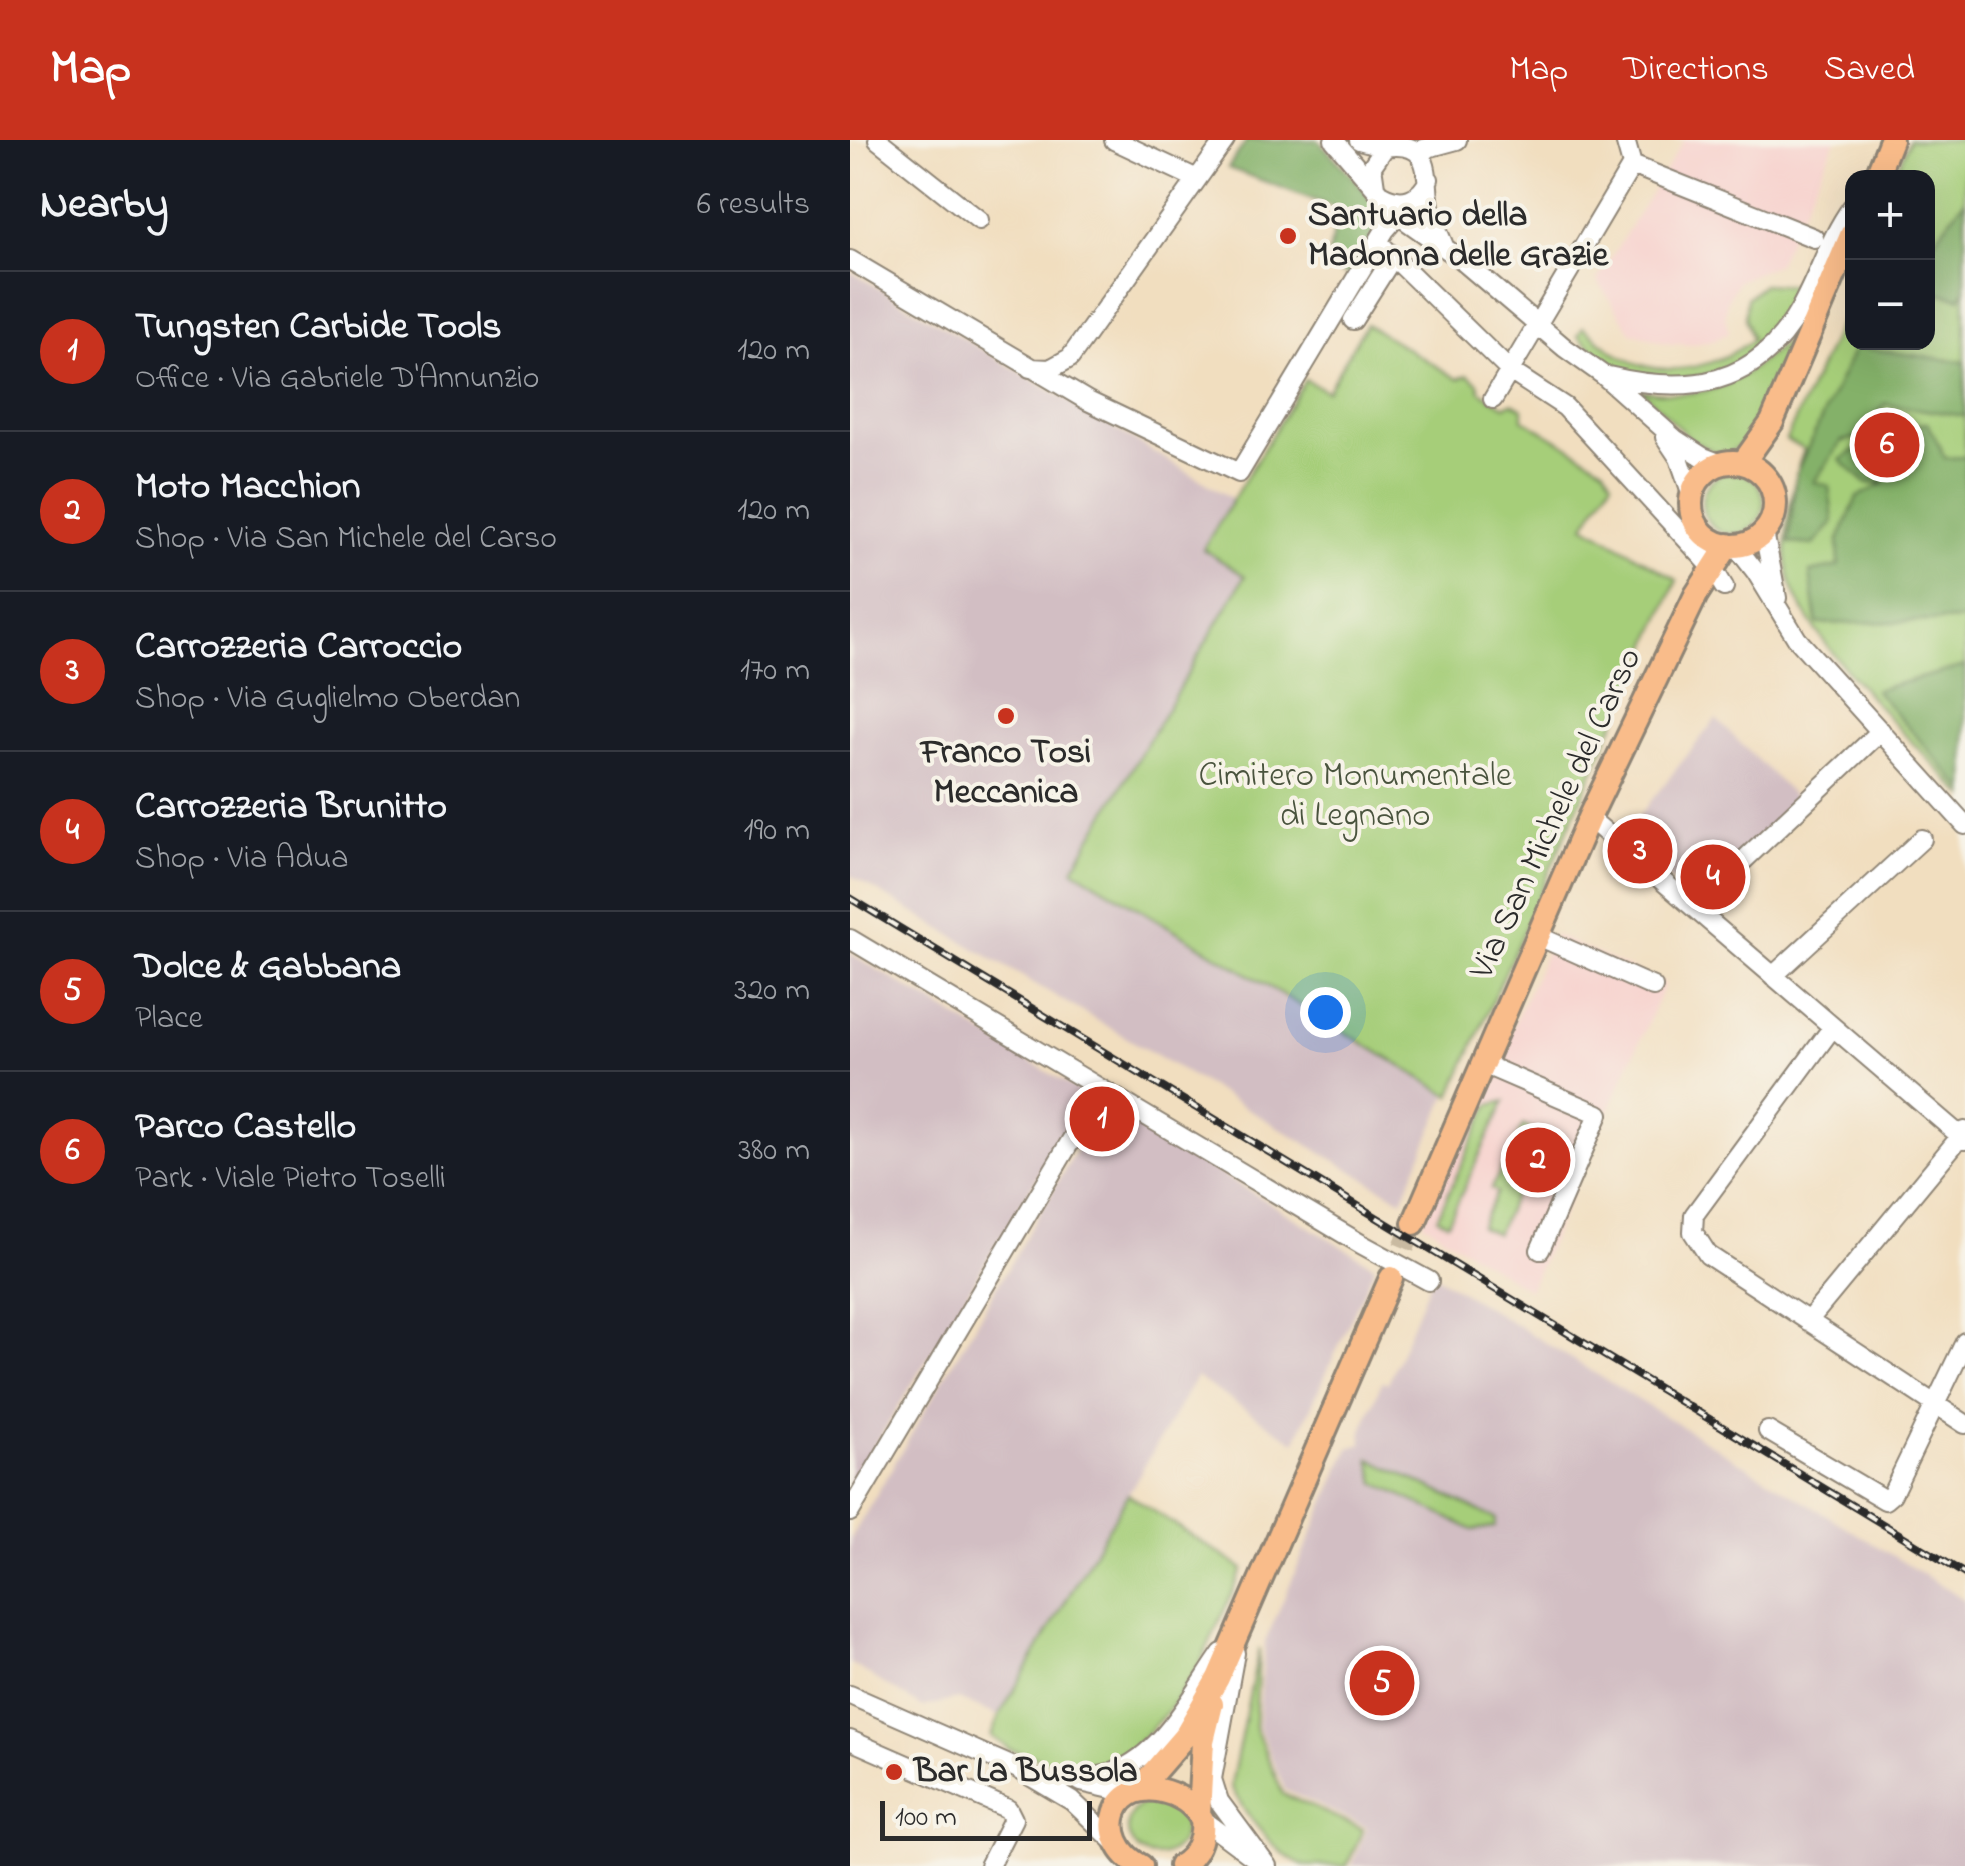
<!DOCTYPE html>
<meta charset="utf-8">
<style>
body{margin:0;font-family:"Indie Flower",sans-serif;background:#20242c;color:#f1f3f6}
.controls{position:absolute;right:30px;top:30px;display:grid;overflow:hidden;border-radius:20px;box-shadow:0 10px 40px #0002}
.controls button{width:90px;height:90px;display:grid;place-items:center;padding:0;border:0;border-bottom:2px solid #363941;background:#171b24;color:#f1f3f6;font:50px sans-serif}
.scale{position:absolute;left:30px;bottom:25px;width:212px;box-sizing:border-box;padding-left:10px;border:5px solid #2b2b2b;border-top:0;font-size:28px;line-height:35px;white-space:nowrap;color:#2b2b2b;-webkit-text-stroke:8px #f7f3e8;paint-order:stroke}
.you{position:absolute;left:475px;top:872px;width:35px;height:35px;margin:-25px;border:8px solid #fff;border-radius:50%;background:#1a73e8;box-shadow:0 0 0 15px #1a73e833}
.badge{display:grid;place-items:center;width:65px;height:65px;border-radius:50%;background:#c8321e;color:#fff;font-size:32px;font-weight:700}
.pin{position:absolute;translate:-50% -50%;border:5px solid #fff;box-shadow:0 2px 10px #0006}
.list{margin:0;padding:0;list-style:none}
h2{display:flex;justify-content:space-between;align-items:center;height:130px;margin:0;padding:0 40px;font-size:42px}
h2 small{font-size:32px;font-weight:400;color:#9ea1a6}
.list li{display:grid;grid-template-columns:65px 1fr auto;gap:30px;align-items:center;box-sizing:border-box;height:160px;padding:0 40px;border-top:2px solid #363941}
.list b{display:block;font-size:38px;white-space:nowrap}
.list p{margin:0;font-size:32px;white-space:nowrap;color:#9ea1a6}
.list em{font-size:32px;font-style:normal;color:#9ea1a6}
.map{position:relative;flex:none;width:1115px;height:1726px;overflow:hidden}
header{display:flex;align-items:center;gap:60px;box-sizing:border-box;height:140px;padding:0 50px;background:#c8321e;color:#fff}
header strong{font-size:48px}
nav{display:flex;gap:55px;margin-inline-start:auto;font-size:35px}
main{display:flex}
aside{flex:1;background:#171b24}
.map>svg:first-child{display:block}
</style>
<header>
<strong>Map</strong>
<nav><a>Map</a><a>Directions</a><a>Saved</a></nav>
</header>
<main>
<aside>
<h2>Nearby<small>6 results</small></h2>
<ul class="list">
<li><span class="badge">1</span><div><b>Tungsten Carbide Tools</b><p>Office · Via Gabriele D'Annunzio</p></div><em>120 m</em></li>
<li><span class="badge">2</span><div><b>Moto Macchion</b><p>Shop · Via San Michele del Carso</p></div><em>120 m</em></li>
<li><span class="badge">3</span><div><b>Carrozzeria Carroccio</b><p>Shop · Via Guglielmo Oberdan</p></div><em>170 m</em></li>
<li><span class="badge">4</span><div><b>Carrozzeria Brunitto</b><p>Shop · Via Adua</p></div><em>190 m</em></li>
<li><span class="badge">5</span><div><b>Dolce &amp; Gabbana</b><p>Place</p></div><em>320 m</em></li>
<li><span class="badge">6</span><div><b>Parco Castello</b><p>Park · Viale Pietro Toselli</p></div><em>380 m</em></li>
</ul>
</aside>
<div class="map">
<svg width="1115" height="1726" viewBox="0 0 1115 1726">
<rect width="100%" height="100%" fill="#f7f3e8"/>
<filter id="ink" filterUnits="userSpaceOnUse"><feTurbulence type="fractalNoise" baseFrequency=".01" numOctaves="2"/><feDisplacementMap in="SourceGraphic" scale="20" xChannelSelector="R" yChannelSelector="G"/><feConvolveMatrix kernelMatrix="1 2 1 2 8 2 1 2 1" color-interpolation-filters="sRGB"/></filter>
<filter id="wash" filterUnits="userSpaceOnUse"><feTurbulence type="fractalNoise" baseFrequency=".0048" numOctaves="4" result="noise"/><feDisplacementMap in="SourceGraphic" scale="40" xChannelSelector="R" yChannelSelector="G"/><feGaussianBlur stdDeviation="2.25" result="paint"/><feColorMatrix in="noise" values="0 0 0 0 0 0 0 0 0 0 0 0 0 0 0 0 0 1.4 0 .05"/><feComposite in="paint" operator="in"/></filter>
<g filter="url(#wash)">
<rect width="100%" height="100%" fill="#f1debf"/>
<path fill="#f7d0cc" d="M834,0H986L927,124L888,141L877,161L875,177L879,193L861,201L839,205L815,203L781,192L747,140Z
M704,795L815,844L679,1150L573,1083Z"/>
<path fill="#d2bec3" d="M0,131L383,359L353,409L395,435L223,729L601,956H597L552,1060L0,735Z
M866,579L948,660L844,759L773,696Z
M0,813L229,951L231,965L0,1347Z
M253,964L525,1126L445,1302L346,1237L149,1576L108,1559L72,1567L0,1523V1400Z
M583,1134L1115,1460V1726H501L517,1687L435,1650L408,1586L415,1502L499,1308L512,1304V1291L532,1241L538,1243Z"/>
<path fill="#a6ce79" stroke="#687c52" stroke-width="2.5" d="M1059,0H1115V657C1069,608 954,499 939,437C931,402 942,342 954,309L936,300L1002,157V202H1078V38L1044,37Z
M913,144L949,146C927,201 879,242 818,238C802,237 786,236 772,229C756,222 741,207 728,196L733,187C745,196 757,208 770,216C814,240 864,229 902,200L895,178L897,158Z
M516,184L608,239L618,235L628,243L630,251L655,266L663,263L673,269V279L755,328L762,341L735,385L827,440L601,956L223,729L395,436L353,409L455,240L477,251Z
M941,198L896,301L877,314C835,309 821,272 789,250C864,262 886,243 941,198Z
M852 363a31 31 0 1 1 62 0a31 31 0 1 1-62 0Z
M655,961L598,1083L587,1078L639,965Z
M673,985L693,995L646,1094L630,1087L647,1052L641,1049Z
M520,1319L646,1379L645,1387L623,1390L526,1343Z
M278,1354L393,1429L348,1528L319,1570L280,1611L245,1627L199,1621L159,1609L141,1596L149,1576Z
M409,1508L405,1587L433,1654L513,1689L497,1726C484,1726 469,1726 456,1726C431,1722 390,1669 381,1645Z
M278 1688a28 28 0 1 1 56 0a28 28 0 1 1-56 0Z"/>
<path fill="#84b169" stroke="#586e4a" stroke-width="2.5" d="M397,0H468L535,72L500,136L476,126L489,69L378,28Z
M1115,60V150L1110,158L1091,153L1078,164V108Z
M1005,207L1115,222V276L1035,264L1012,297L992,301L964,342L979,346L983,382L964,405L939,403L946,333Z
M1078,283L1095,318L1115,317V480L967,484L960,432L989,426L988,402L1007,357L1035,343H1016L990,320L1019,301L1030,289Z
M1115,526V651L1025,550Z"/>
</g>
<g filter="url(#ink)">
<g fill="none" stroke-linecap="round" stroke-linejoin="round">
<path stroke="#c9baa1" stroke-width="22" stroke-dasharray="22 11" stroke-linecap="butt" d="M541,1138L564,1083"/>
<defs>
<path id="minor" d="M28,0L129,80
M264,0L347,39
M484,0L548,75L609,118L715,208L753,235L825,299L853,317L871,324
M509,0L535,7
M775,0L782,25
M570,10L607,0
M782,25L964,98
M525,47L522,26L535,7C581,0 576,32 579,59C580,76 588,91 594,106
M532,55C552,66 570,60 579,39
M528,102L660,231L715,267L862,427L874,447
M0,120L238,261L389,333L535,90L548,75
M503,180L543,117
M180,228L200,229L220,218L375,0
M758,236C838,255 907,247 950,169C969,135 979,99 1002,67
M643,259L782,25
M815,297L829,318L842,355
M914,392L927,458
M885,405L906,432L947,499L1115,685
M739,678L1115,1000
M844,767L1031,591
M688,796L803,847
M0,799L511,1104L579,1141
M923,836L1072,699
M982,888L844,1075L843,1092L858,1115L1115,1284
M633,924L749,974L690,1110
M958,1181L1115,991
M918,1291L1035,1360L1042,1354L1115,1202
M0,1372L251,950
M385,1513L362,1639L369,1661L417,1726
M0,1555L168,1629L222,1661L266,1703
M0,1600L158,1669L163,1679L139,1726
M216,1639C230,1637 249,1638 262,1633C313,1615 343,1554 372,1513
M231,1642L279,1653
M352,1679L403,1717"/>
<path id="major" d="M1026,38L1041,0
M841 364a42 42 0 1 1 84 0a42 42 0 1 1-84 0Z
M893,323L922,282L1002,93
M564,1083L739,678L846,455L878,405
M289,1649L334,1597L368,1538L541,1138
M349,1674L353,1601L362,1564
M291,1726C242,1701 262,1631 322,1654C336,1660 344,1666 352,1679C354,1698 347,1716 330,1726"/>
</defs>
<use href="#minor" stroke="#8e8475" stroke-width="22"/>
<use href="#major" stroke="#8e8475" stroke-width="28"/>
<use href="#minor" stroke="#fff" stroke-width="18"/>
<use href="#major" stroke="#f9bc8a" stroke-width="22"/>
<defs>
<path id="rail" d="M0,758L1115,1434"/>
</defs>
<use href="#rail" stroke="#2b2b2b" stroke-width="8"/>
<use href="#rail" stroke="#f7f3e8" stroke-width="4" stroke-dasharray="11" stroke-linecap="butt"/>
</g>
</g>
<g fill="#c8321e" stroke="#f7f3e8" stroke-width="4">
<circle cx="438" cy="96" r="10"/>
<circle cx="156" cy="576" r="10"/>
<circle cx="44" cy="1632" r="10"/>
</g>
<g text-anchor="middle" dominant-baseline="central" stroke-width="8" stroke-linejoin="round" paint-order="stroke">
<g font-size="35" font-weight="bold" fill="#2b2b2b" stroke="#f7f3e8" text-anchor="start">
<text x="458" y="76">Santuario della<tspan x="458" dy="40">Madonna delle Grazie</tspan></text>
<text x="156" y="613" text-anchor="middle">Franco Tosi<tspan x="156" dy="40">Meccanica</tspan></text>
<text x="64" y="1632">Bar La Bussola</text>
</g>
<g font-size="35" fill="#4a543e" stroke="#f7f3e8">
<text x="505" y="636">Cimitero Monumentale<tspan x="505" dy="40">di Legnano</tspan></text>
</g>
<g font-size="35" fill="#2b2b2b" stroke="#f7f3e8">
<text transform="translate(707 674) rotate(-65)">Via San Michele del Carso</text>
</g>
</g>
</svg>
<div class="controls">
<button>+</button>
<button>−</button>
</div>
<div class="scale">100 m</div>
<div class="you"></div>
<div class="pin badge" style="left:252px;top:979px">1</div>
<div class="pin badge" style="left:688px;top:1020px">2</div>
<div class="pin badge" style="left:790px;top:711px">3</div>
<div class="pin badge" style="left:863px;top:737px">4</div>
<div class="pin badge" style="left:532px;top:1543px">5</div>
<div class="pin badge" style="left:1037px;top:305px">6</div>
</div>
</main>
